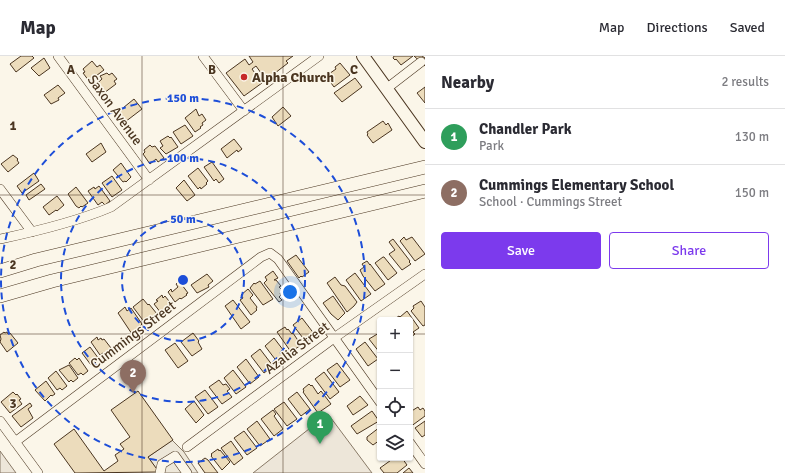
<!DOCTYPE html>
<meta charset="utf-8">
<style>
body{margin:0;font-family:Signika,sans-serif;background:#f7f7f7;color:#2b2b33}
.controls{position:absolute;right:12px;bottom:12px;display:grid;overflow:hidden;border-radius:4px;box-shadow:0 1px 3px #0004}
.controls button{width:36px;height:36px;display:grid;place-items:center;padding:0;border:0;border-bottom:1px solid #e1e1e2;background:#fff;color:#2b2b33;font:20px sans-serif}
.you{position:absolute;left:290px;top:236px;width:14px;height:14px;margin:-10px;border:3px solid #fff;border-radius:50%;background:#1a73e8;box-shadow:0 0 0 6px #1a73e833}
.badge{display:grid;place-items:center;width:26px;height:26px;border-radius:50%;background:#7c3aed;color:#fff;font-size:13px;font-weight:700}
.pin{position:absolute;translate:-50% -33px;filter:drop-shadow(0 1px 2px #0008)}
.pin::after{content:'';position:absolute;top:21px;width:14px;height:12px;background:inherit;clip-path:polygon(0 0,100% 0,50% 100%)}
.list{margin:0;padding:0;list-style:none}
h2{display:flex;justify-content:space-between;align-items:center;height:52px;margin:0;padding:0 16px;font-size:17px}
h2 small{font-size:13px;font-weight:400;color:#7c7c81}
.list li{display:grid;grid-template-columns:26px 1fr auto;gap:12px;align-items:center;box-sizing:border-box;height:56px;padding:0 16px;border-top:1px solid #e1e1e2}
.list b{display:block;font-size:15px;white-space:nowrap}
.list p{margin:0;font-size:13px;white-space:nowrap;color:#7c7c81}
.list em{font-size:13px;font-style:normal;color:#7c7c81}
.actions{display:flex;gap:8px;padding:12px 16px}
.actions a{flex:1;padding:9px 0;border:1px solid #7c3aed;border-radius:4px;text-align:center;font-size:14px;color:#7c3aed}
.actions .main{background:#7c3aed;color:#fff}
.icon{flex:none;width:22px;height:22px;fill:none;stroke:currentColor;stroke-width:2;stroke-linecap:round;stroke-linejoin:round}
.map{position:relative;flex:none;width:425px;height:417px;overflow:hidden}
header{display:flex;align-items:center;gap:24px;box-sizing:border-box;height:56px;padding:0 20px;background:#fff;border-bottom:1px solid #e1e1e2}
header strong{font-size:19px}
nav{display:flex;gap:22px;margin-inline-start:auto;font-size:14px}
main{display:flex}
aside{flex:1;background:#fff}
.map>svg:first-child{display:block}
</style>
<header>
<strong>Map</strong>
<nav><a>Map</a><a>Directions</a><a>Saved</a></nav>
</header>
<main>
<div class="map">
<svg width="425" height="417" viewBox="0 0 425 417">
<rect width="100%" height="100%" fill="#fbf6e9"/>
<path fill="#ede6d9" stroke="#887966" d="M328,358L372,417H253Z
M0,395L16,417H0Z"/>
<path fill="#ede7d9" stroke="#887966" d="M172,384L184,396L198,417H159L148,401Z"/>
<path fill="#ecdcbc" stroke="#4a3520" d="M21,0H32L34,2L16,16L10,8Z
M249,0H293L286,5L288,7L266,24L256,10L252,13L262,27L244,40L226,17L245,3L249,9L253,6Z
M394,0H413L401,9L396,3L395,4L393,2Z
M414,0H422L425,2V10Z
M44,2L50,12L39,20L31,12Z
M92,5L97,11L100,9L104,14L89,25L83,17L85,16L83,13Z
M340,7L350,19L334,31L326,20L336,13L335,11Z
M107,17L109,19L112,17L117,23L114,25L116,28L100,40L93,31L102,23L100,20Z
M355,22L362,31L342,46L334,37Z
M58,29L65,37L58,42L59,44L51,48L44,39Z
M425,31V47L417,37Z
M134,43L142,53L125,66L118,56Z
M283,51L291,60L278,70L272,61Z
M196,53L199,60L202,58L206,64L202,67L203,69L200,71L201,72L195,76L185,62Z
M383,65L386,69L388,67L392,74L373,87L367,79L368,78L367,76Z
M185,69L193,80L181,88L173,76Z
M168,80L170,82L171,81L178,91L166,98L160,92L163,90L160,85Z
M234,83L242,93L238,96L237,94L227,102L221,93Z
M101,87L106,96L92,106L86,98Z
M150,89L152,91L155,90L164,102L158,106L156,103L150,108L143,98L145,96L144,94Z
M13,99L18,103L17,104L19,107L8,116L1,108Z
M212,106L224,123L219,127L216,123L214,125L204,111Z
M121,107L131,121L126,126L125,125L123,126L113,114Z
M198,112L208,125L206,127L207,128L201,133L200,131L198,133L188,120Z
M34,117L39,125L22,137L17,130Z
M112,120L122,134L112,141L102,127Z
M184,124L195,139L187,145L176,132Z
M41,128L45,133L29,144L26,139Z
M99,130L110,145L105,149L102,146L98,149L88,135L94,131L95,133Z
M76,131L88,147L82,151L81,150L79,152L76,150L68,138Z
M57,140L64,149L57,155L56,154L49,159L43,151Z
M404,181L406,184L412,181L425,198L415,205L400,185Z
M393,183L410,205L409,206L411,208L402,214L389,198L395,194L389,186Z
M296,199L309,216L302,221L301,220L299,222L287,205Z
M383,201H384L397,217L388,224L375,207Z
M367,205L370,209V208L385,228L375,235L363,220L360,214L364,211L362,208Z
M273,215L278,222L274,224H276L281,230L279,231L283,235L280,237L281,239L279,241L282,244L279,246L264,227L267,224L265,221Z
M355,217L371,238L361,245L346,224Z
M207,218L213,225L208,229L209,231L197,237L191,229Z
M335,221L341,229L345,230L357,246L354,250L347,256L327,227Z
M179,225L188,237L186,238L187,239L181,243L180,242L175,246L168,236L171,233L172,236L178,231L176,228Z
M260,225L273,243L263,249L250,232L254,227L255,228Z
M248,233L253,239L250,242L257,251L256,253L257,254L251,259L240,244L243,242L241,239Z
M162,239L163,242L165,240L172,249L161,257L154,248L158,245L156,244Z
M333,240L345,257L338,264L331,258L323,247Z
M143,243L148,249L149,248L157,258L145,267L133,251Z
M233,244L250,266L241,273L225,250Z
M421,245L425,251V269L423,270L411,255L414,252L413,250Z
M125,251L127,255L131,252L142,268L132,278L118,257Z
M407,255L419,272L413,276L415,278L410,282V264H397L396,262L399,260L400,261Z
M302,262L315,279L306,286L293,269Z
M285,271L287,274L288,273L292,278L293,277L301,289L291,296L277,276Z
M4,276L5,277L7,276L8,278L10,277L18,287L7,296L0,286L1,283L0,279Z
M193,277L199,285L198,286L202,293L192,300L181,286Z
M379,277L380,278V297L369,283Z
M97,281L98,284L101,282L102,284L104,283L111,292L104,298L103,297L100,299L91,286Z
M274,282L287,299L278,307L265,290Z
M365,286L378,303L368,310L356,293Z
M175,287L188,305L178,312L165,294Z
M90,291L99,303L94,308L93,307L91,309L82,297Z
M260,293L273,310L264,317L251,300Z
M75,302L77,304L79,302L88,315L83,319L81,317L78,319L69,307Z
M246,303L259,321L250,328L237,311Z
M337,307L350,324L340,331L327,314Z
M69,309L78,322L73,326L71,324L69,326L59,314Z
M233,314L246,331L236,338L224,322Z
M56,315L67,330L62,334L60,332L57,334L48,322Z
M324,316L339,336L330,343L315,323Z
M219,324L223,329L226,328L230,333L227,335L232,341L222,348L209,331Z
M46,325L55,338L52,340L51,339L45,345L35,334Z
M309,328L311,330L312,329L318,338L321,335L331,348L318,357L303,336L304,335L303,333Z
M205,334L218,351L208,358L195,341Z
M138,335L173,384L148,401L159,416L75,417L54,388L74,373L104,415L118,405L115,399L124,393L120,388L130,381L111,354Z
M13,336L16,339L17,338L21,343L19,344L22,348L10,357L1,346Z
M297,336L310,353L301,360L288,343Z
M360,340L368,349L353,359L347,350Z
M194,345L204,359L196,367L185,353Z
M284,346L297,363L287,370L274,353Z
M30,347L32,350L28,353L33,362L21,371L12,360Z
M418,351L420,354L423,352L425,355V360L410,371V356Z
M273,354L276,358L274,360L283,373L274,380L261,363Z
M372,355L379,365L357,378L351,370Z
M257,365L270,383L260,390L247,373Z
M425,365V379L422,381L415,372Z
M380,371V384L373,389L367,384V381Z
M244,375L257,392L247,399L234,382Z
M231,385L243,402L234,409L221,392Z
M218,393L219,395L220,394L230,406L222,414L211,400L212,399L211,398Z
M205,402L208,404L218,417H205L198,407Z
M394,402H402L407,409L397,417H384L380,412Z
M409,412L413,417H403Z"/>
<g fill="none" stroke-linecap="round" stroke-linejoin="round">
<defs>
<path id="minor" d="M58,0L149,124
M203,0L244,55
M386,33L421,6
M0,133L32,176
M0,183C38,175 76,166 111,151L319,0
M0,365L38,417
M15,386L261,201L270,197L278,203L380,346
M410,387L425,408
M187,391L334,282L425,218
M160,417L162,408L175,400L187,417"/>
<path id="major" d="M363,0L425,86"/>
<path id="highway" d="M0,215L36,204L425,111
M0,240L52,225L425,135"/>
</defs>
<use href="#minor" stroke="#4a3520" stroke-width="10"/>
<use href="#major" stroke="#4a3520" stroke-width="14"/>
<use href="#highway" stroke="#4a3520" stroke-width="14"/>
<use href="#minor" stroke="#fbf6e9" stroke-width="9"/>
<use href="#major" stroke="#fbf6e9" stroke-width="12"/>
<use href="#highway" stroke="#fbf6e9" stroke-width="13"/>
</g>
<path fill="none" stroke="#4a3520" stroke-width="1" stroke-opacity="0.55" d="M142,0V417M283,0V417M0,139H425M0,278H380M410,278H425"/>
<g fill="none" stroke="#1d4ed8" stroke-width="2" stroke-dasharray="7 5">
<circle cx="183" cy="224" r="61"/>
<circle cx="183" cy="224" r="122"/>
<circle cx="183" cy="224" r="182"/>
</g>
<circle fill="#c62828" stroke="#fbf6e9" stroke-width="1.5" cx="244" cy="21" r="4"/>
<g text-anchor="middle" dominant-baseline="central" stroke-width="3" stroke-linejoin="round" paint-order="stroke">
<g font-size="14" font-weight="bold" fill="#4a3520" stroke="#fbf6e9" text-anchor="start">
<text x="252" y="21">Alpha Church</text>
</g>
<g font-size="14" fill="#4a3520" stroke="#fbf6e9">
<text transform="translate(115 54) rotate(54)">Saxon Avenue</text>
<text transform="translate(133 279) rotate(-37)">Cummings Street</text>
<text transform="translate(297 292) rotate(-37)">Azalia Street</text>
</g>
</g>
<g font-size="13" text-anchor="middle" font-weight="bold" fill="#4a3520" stroke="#fbf6e9" stroke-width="3" stroke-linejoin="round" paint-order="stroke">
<text x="71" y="18">A</text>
<text x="212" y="18">B</text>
<text x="354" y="18">C</text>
<text x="13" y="74">1</text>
<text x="13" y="213">2</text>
<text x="13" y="352">3</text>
</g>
<circle cx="183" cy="224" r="6" fill="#1d4ed8" stroke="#fbf6e9" stroke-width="2"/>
<g font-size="12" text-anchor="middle" font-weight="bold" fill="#1d4ed8" stroke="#fbf6e9" stroke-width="3" stroke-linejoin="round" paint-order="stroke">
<text x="183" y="46">150 m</text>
<text x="183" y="106">100 m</text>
<text x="183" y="167">50 m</text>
</g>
</svg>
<div class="controls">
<button>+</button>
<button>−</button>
<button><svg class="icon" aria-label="locate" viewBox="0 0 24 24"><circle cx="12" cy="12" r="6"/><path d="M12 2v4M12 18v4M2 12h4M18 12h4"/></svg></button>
<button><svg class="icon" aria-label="layers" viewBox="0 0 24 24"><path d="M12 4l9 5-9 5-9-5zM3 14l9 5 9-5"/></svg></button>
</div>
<div class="you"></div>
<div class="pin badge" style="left:320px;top:388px;background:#2e9e5b">1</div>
<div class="pin badge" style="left:133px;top:337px;background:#8d6e63">2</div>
</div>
<aside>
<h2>Nearby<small>2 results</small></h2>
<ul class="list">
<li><span class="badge" style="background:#2e9e5b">1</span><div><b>Chandler Park</b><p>Park</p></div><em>130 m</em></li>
<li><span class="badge" style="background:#8d6e63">2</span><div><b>Cummings Elementary School</b><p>School · Cummings Street</p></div><em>150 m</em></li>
</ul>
<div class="actions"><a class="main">Save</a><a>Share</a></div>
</aside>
</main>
